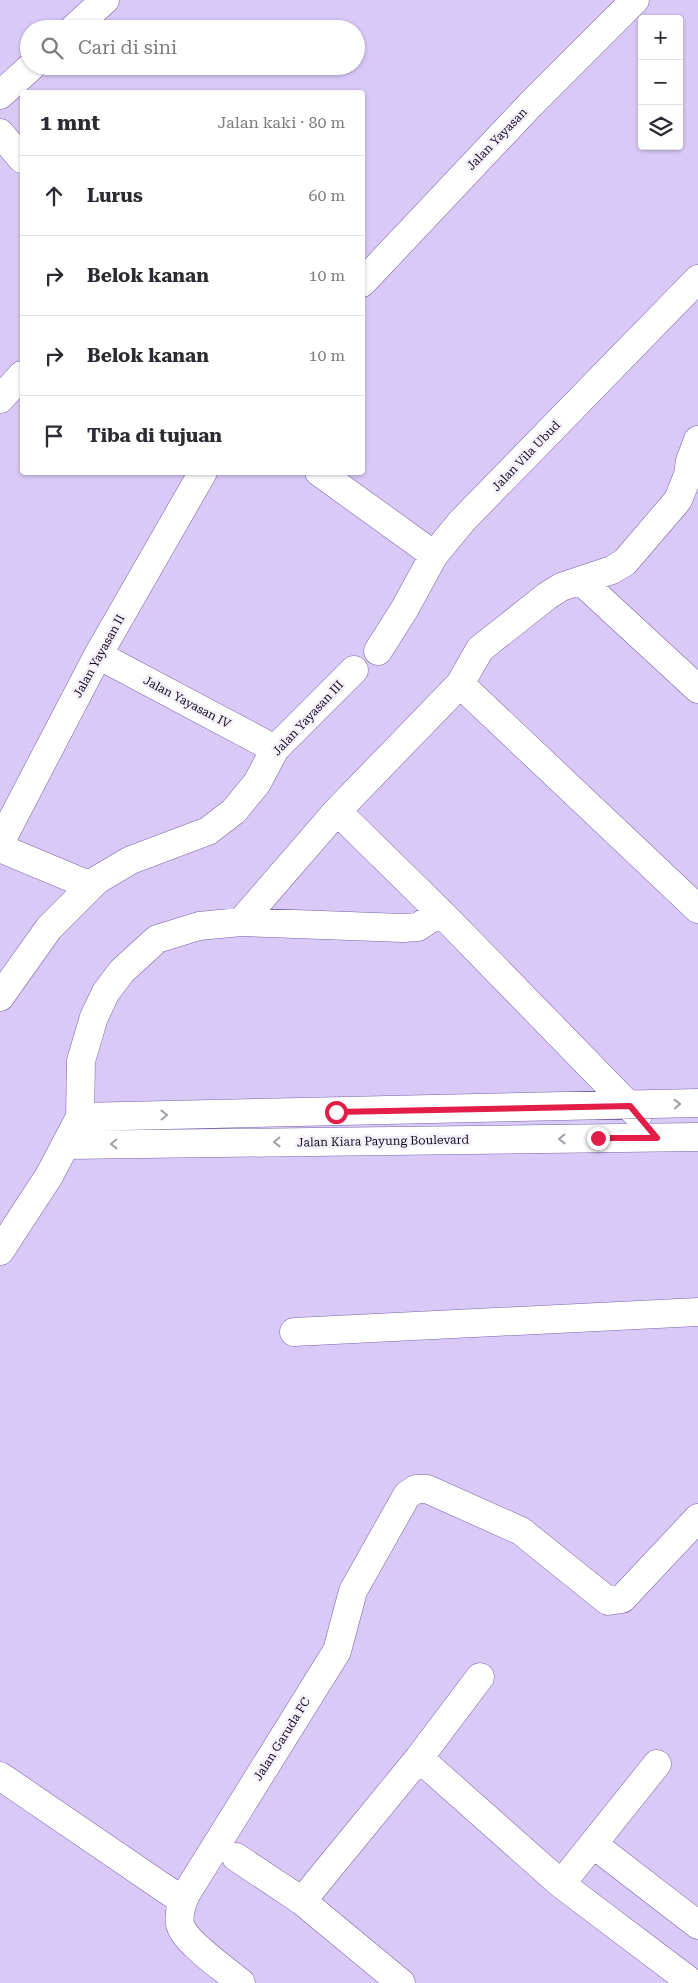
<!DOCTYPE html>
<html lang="id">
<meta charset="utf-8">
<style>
body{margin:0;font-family:"Roboto Serif",serif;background:#f7f7f7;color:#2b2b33}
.controls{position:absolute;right:15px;top:15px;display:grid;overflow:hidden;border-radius:5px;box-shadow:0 1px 4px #0004}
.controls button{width:45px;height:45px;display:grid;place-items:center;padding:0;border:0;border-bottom:1px solid #e1e1e2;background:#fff;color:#2b2b33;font:25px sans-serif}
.stop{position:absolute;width:15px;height:15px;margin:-11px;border:4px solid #e11d48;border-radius:50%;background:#fff}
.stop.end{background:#e11d48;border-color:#fff;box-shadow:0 1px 5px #0008}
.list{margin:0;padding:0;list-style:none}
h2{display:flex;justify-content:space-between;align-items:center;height:65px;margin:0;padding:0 20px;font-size:21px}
h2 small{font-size:16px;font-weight:400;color:#7c7c81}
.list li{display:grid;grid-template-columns:32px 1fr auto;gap:15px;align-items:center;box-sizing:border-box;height:80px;padding:0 20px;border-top:1px solid #e1e1e2}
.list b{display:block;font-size:19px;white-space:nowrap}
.list em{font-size:16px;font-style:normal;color:#7c7c81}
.icon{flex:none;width:28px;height:28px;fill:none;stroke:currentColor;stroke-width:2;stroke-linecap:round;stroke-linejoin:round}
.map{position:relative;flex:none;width:698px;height:1983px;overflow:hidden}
.search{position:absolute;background:#fff;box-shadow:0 1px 4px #0004;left:20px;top:20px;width:345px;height:55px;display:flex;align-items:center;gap:12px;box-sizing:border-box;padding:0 18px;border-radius:28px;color:#7c7c81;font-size:19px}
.panel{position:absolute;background:#fff;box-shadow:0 1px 4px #0004;left:20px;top:90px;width:345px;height:385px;border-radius:5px}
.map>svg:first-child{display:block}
</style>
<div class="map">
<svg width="698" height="1983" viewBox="0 0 698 1983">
<rect width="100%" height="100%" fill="#d8c9f7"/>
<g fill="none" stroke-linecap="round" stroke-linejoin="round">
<defs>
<path id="minor" d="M73,29L105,0
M0,95L32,66
M0,133L22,159
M362,283L530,105L635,0
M0,399L22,375
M319,472L434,555
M581,581L698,689
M378,651L404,610L434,555L462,521L698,279
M98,655L275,749
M460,684L480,649L547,596L561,587L612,570L625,562L678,500L688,475L690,461L698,440
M337,811L446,918L638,1115
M0,843L98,655L203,472
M0,848L91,886
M241,922L337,811L460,684L698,909
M0,997L49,928L97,880L131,860L208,831L234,811L257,783L275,749L354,670
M80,1117L698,1103
M67,1145L698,1137
M0,1251L49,1176L80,1117L81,1061L94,1017L106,992L122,971L157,939L199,926L241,922L403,928L418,927L440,912
M294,1332L698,1312
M419,1758L561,1884L692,1983
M0,1776L183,1901
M593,1844L698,1925
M236,1857L302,1901
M561,1884L657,1764
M241,1983C226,1970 184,1942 180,1924C178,1913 182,1903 186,1894L337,1651L353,1591L407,1495L416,1489H427L521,1531L608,1601L622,1599L698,1518
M401,1983L302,1901L419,1758L480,1677"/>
</defs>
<use href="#minor" stroke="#7b62a7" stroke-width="29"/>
<use href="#minor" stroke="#fff" stroke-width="28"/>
</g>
<defs><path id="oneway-chevron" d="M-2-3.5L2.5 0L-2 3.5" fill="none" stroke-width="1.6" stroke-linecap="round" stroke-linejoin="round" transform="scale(1.25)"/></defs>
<g stroke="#a19da7">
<use href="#oneway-chevron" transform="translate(677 1104) rotate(-2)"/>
<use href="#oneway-chevron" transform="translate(164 1115) rotate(-1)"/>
<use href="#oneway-chevron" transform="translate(562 1139) rotate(179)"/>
<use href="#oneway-chevron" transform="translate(277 1142) rotate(179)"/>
<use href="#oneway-chevron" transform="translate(114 1144) rotate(179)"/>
</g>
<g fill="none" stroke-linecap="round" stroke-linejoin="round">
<path stroke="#e11d48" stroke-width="6" d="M336,1112L630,1106L657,1138H598"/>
</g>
<g text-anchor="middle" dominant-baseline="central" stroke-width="5" stroke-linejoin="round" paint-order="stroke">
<g font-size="12" fill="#140924" stroke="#f4f1f9">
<text transform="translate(497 139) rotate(-46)">Jalan Yayasan</text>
<text transform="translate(526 456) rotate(-46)">Jalan Vila Ubud</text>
<text transform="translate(99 656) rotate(-61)">Jalan Yayasan II</text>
<text transform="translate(187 702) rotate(28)">Jalan Yayasan IV</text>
<text transform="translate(308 718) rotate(-47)">Jalan Yayasan III</text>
<text transform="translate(383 1141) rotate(-1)">Jalan Kiara Payung Boulevard</text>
<text transform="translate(282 1739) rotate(-58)">Jalan Garuda FC</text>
</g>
</g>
</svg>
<div class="controls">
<button>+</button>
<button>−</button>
<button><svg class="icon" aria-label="layers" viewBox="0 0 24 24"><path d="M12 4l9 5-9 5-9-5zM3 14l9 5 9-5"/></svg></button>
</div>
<div class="stop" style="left:336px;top:1112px"></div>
<div class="stop end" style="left:598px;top:1138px"></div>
<div class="search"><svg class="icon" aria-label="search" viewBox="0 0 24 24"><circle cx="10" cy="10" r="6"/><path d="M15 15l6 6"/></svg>Cari di sini</div>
<section class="panel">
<h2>1 mnt<small>Jalan kaki · 80 m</small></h2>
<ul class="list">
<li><svg class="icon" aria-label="ahead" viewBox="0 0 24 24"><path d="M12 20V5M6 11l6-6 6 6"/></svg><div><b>Lurus</b></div><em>60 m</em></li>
<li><svg class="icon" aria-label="right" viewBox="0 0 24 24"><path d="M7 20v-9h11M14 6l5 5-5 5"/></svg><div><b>Belok kanan</b></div><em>10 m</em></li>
<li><svg class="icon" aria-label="right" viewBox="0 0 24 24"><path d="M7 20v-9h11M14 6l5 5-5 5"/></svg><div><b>Belok kanan</b></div><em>10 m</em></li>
<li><svg class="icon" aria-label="arrive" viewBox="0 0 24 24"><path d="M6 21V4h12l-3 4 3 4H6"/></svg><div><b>Tiba di tujuan</b></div></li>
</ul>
</section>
</div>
